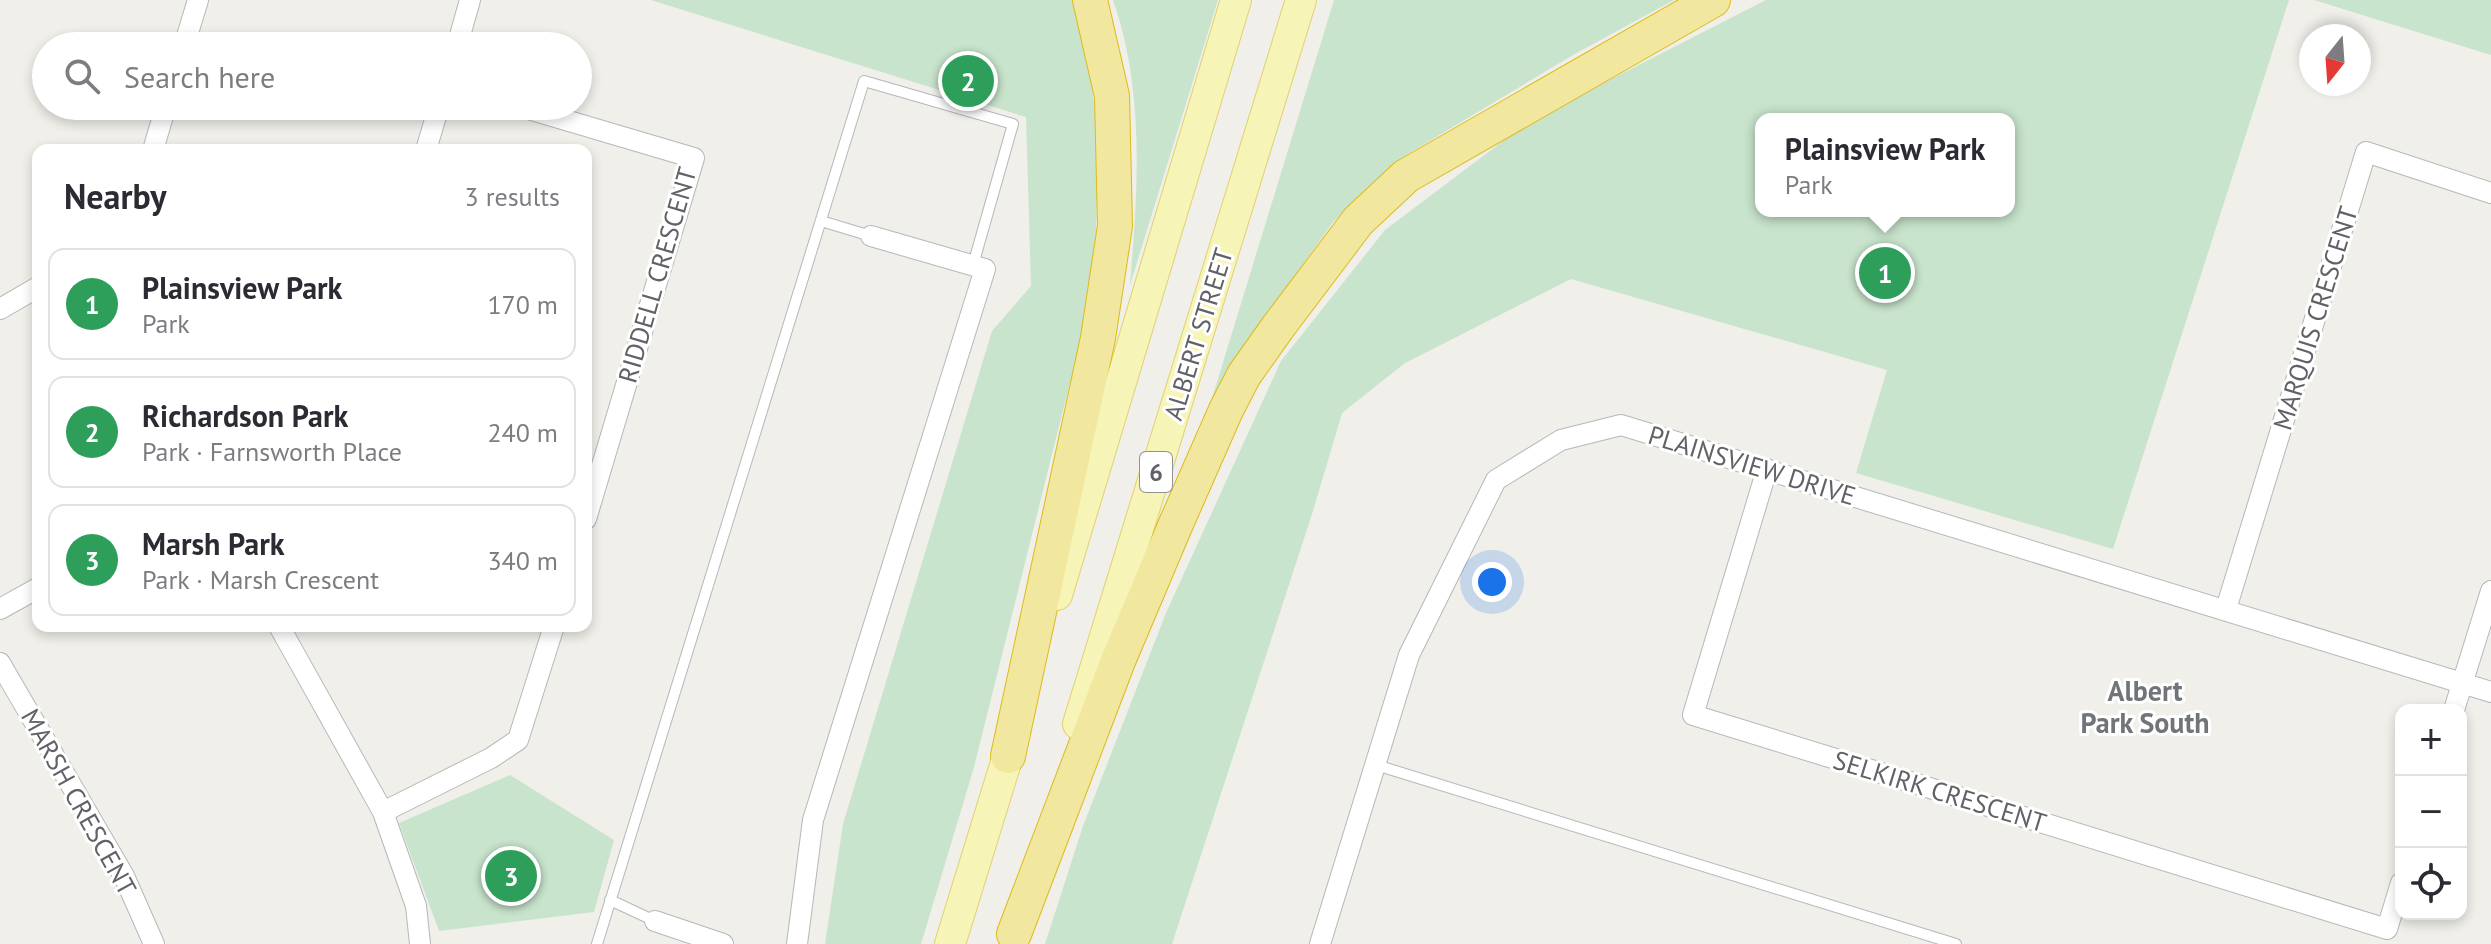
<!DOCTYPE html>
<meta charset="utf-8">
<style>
body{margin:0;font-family:"PT Sans",sans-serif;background:#f7f7f7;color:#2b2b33}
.controls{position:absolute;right:24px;bottom:24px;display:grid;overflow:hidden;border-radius:16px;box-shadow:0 4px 12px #0003}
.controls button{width:72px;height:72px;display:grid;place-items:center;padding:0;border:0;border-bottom:2px solid #e1e1e2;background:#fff;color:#2b2b33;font:40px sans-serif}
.compass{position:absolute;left:2299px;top:24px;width:72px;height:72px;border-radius:50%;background:#fff;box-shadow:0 4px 12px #0003;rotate:197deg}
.you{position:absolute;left:1492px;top:582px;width:28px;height:28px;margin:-20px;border:6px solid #fff;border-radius:50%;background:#1a73e8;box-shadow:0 0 0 12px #1a73e833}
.badge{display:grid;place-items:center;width:52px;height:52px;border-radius:50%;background:#d93025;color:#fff;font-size:26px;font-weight:700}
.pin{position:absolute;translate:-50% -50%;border:4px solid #fff;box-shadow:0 2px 8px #0006}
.popup{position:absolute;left:1755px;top:113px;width:260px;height:104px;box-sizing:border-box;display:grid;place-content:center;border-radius:16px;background:#fff;filter:drop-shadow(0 2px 6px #0005);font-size:26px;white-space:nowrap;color:#7c7c81}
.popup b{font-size:30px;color:#2b2b33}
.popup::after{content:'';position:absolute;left:50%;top:100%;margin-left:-16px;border:16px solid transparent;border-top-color:#fff}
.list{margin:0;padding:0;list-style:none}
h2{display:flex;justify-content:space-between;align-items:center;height:104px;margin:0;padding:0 32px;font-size:34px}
h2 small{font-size:26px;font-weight:400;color:#7c7c81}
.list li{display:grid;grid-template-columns:52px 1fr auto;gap:24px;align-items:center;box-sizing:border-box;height:112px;margin:0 16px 16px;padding:0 16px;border:2px solid #e1e1e2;border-radius:16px}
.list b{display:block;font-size:30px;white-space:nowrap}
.list p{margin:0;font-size:26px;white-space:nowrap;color:#7c7c81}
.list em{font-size:26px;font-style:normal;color:#7c7c81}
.icon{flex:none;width:44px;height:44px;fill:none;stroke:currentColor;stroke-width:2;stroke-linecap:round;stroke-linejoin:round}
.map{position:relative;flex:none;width:2491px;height:944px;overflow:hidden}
.search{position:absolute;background:#fff;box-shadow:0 4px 12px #0003;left:32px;top:32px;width:560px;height:88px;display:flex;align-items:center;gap:20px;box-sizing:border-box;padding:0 28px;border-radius:44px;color:#7c7c81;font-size:30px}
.panel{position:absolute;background:#fff;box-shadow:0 4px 12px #0003;left:32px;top:144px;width:560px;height:488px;border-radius:16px}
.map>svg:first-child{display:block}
</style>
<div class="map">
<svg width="2491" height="944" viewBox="0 0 2491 944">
<rect width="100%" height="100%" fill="#f0efe9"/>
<path fill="#c8e4cc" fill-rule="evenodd" d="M651,0H1077L1081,10L1099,138L1094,286L974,767L921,944H825L843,824L992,331L1031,286L1026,117Z
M1113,0H1218L1130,285C1138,190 1145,91 1113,0Z
M1334,0H1674L1573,55L1401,158L1333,222L1235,359L1202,431Z
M1766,0H2289L2113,549L1856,473L1887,370L1571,279L1405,363L1342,413L1313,511L1172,944H1045L1083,826L1166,613L1281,361L1385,230L1531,120ZM1761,119H2009V211H1761Z
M2314,0H2491V55Z
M510,775L614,840L594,912L439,931L399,823Z"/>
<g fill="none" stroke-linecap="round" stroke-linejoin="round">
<defs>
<path id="service" d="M821,221L871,236
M1376,765L1956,944
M610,900L655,921
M597,944L864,81L1013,124L973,265"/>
<path id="minor" d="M184,46L198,0
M457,46L470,0
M518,106L694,158L586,519
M153,150L166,106
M426,150L439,106
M0,309L38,287
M1767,469L1693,715L2387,929L2401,883
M0,609L38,588
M2226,609L2366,152L2491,193
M279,626L383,812L416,906L420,944
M0,663L124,876L154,944
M2454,710L2491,591
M383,812L491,758L518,740L554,626
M655,921L723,944
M797,944L813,820L985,269L871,236
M1320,944L1409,655L1496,480L1561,440L1621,425L2491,692"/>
<path id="primary" d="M1057,595L1236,0
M1078,724L1301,0
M950,944L1015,733"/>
<path id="motorway" d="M1008,756L1098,338L1115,226L1112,96L1090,0
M1014,934L1118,661L1175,526L1226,410L1244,375L1278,327L1358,221L1406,176L1713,0"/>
</defs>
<use href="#service" stroke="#b5b7bb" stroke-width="12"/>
<use href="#minor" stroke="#b5b7bb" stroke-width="22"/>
<use href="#primary" stroke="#e2d16f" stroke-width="32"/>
<use href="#motorway" stroke="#deba1a" stroke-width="36"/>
<use href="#service" stroke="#fff" stroke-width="10"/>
<use href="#minor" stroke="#fff" stroke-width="20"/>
<use href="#primary" stroke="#f6f4b7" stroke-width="30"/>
<use href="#motorway" stroke="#f2e79e" stroke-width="34"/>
</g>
<g text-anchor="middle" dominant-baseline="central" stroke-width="6" stroke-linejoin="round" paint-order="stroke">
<rect fill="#fff" stroke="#909195" stroke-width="2" x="1140" y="452" width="32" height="40" rx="6"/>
<g font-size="24" font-weight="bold" fill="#606267">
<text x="1156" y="472">6</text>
</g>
<g font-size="26" fill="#606267" stroke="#fff">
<text transform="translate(657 275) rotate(-74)">RIDDELL CRESCENT</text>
<text transform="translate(2315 318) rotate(-73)">MARQUIS CRESCENT</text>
<text transform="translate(1198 334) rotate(-73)">ALBERT STREET</text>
<text transform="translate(1752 465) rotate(17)">PLAINSVIEW DRIVE</text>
<text transform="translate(1940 791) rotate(17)">SELKIRK CRESCENT</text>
<text transform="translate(79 802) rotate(61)">MARSH CRESCENT</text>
</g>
<g font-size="28" font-weight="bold" fill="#717479" stroke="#fff">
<text x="2145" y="690">Albert<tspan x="2145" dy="32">Park South</tspan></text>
</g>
</g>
</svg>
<div class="controls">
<button>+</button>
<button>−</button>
<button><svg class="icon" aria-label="locate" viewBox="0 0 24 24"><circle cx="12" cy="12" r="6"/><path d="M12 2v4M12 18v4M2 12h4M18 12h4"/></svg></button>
</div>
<svg class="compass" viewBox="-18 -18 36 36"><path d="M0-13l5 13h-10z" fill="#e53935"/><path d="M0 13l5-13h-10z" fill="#7c7c81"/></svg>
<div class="you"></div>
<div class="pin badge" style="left:1885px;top:273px;background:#2e9e5b">1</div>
<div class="popup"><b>Plainsview Park</b>Park</div>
<div class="pin badge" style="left:968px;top:81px;background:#2e9e5b">2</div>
<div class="pin badge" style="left:511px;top:876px;background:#2e9e5b">3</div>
<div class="search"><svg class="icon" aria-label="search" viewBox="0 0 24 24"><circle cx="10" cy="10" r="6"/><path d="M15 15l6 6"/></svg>Search here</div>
<section class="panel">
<h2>Nearby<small>3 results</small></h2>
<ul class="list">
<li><span class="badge" style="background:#2e9e5b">1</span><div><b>Plainsview Park</b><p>Park</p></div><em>170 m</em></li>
<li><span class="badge" style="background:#2e9e5b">2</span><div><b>Richardson Park</b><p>Park · Farnsworth Place</p></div><em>240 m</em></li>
<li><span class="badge" style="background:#2e9e5b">3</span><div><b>Marsh Park</b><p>Park · Marsh Crescent</p></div><em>340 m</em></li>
</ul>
</section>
</div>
